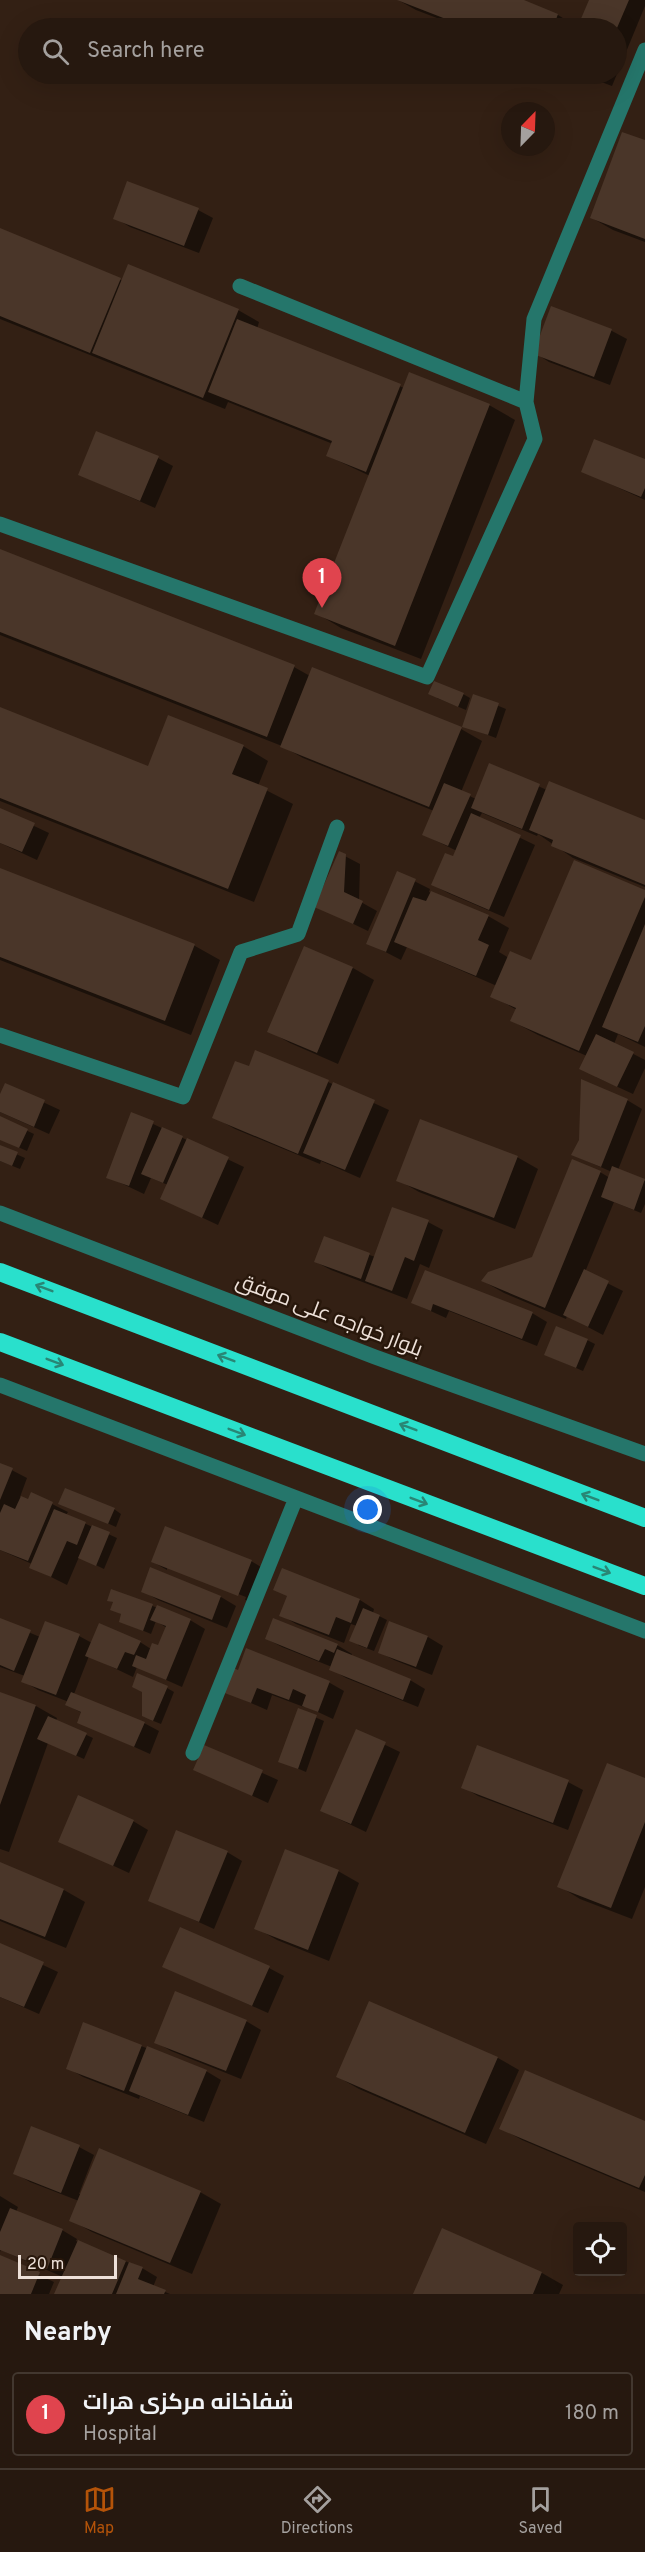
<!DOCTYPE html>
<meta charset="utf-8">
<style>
body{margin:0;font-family:Overpass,Cairo,sans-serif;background:#32251d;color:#f1f3f6}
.controls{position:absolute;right:18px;bottom:18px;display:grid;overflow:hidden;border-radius:6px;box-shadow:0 6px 24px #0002}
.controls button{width:54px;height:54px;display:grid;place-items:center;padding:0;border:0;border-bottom:2px solid #42372f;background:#26180f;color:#f1f3f6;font:30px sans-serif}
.compass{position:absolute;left:501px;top:102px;width:54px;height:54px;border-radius:50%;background:#26180f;box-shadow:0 6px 24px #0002;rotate:23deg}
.scale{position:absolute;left:18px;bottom:15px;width:99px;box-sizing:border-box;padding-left:6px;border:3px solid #eee1d9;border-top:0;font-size:16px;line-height:21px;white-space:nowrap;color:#eee1d9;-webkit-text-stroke:4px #28170b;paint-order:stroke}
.you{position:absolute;left:368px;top:1510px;width:21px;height:21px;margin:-15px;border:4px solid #fff;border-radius:50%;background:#1a73e8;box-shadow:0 0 0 9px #1a73e833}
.badge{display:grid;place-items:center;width:39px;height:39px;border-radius:50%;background:#b45309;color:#fff;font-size:20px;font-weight:700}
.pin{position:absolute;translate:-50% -50px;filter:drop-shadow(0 2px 3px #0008)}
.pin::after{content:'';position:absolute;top:32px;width:21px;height:18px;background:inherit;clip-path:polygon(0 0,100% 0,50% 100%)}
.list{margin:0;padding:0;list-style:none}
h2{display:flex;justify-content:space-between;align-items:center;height:78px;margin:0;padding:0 24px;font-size:26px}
h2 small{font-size:20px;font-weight:400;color:#a4a09e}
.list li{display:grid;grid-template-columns:39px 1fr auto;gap:18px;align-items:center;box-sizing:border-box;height:84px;margin:0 12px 12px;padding:0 12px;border:2px solid #42372f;border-radius:6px}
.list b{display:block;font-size:22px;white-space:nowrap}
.list p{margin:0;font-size:20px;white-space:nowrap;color:#a4a09e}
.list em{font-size:20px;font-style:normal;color:#a4a09e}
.icon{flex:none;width:33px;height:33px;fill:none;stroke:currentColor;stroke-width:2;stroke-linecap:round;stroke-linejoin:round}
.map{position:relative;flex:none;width:645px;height:2294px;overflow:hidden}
.search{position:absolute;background:#26180f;box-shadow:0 6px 24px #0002;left:18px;right:18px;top:18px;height:66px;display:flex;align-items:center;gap:15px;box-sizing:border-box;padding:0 21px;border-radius:33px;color:#a4a09e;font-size:22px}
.sheet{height:174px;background:#26180f}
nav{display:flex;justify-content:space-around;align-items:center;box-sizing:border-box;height:84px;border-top:2px solid #42372f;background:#26180f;font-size:16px;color:#a4a09e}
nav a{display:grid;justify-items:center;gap:3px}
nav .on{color:#b45309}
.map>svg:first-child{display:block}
</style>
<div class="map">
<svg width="645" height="2294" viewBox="0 0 645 2294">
<rect width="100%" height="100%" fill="#332014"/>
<path fill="#0007" d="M398,0H520L558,15L579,28L591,0H645V6L612,86L580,74H616V28H463L416,10Z
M645,142V242L613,230L592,218Z
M198,210L213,218L199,253L130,227L115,218Z
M0,230L123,281L238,310L259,322L257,329L404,388L489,405L515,420L421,659L341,628L316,613L370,476L328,456L333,444L228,402L225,409L0,319Z
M552,308L612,331L627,339L610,385L549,362L535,353Z
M158,458L173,466L155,508L80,475Z
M645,461V500L582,471Z
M0,551L294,667L310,676L461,729L482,741L461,792L476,799L490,765L547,790L645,822V887L573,858L538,834L537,836L482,813L479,818L535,845L504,917L448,893L433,885L457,851L424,835L434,811L303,758L282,746L0,635Z
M463,694L470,698L466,710L437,698Z
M474,696L506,709L496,738L464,726Z
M0,708L149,768L243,746L268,761L258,786L293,804L254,902L0,801Z
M0,810L49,833L37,860L0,843Z
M339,853L360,864L359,901L377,911L368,931L316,906Z
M0,870L195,946L220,960L191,1035L0,960Z
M398,873L430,889L429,892L488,916L509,928L499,952L509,958L532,962L645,892V1047L618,1034L614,1044L645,1060V1068L633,1094L596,1077L587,1056L538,1035L512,1021L517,1010L492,996L497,986L407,947L401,960L368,943Z
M353,968L374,980L338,1064L290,1043L269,1031Z
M250,1068L328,1082L389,1110L360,1178L321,1161L320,1164L235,1129L214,1117Z
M6,1085L60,1110L49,1134L0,1112V1098Z
M627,1100L642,1109L618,1170L645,1181V1204L641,1213L614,1202L585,1272L623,1291L603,1335L567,1316L566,1319L504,1293L483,1281L533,1259L600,1172L610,1178L612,1172L573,1155Z
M132,1114L244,1167L218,1225L162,1199L168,1185L151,1178L144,1194L108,1177Z
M0,1118L34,1134L27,1151L0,1139Z
M0,1147L25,1158L20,1169L0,1161Z
M517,1157L538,1169L515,1229L419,1192L398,1180Z
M428,1222L443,1230L429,1268L420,1264L407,1299L331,1270L316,1262L324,1238L375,1257Z
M426,1272L532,1313L547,1322L537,1346L449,1311L446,1318L413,1303Z
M587,1340L595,1344L583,1371L546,1355Z
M0,1464L27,1478L20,1497L29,1501L32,1494L68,1512L66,1515L117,1538L104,1569L79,1557L67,1585L31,1567L32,1564L0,1550Z
M66,1505L114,1509L121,1514L116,1527Z
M251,1561L266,1570L254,1603L245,1600L246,1597L167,1567V1570L153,1562Z
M151,1569L221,1597L236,1606L227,1628L158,1600L143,1591Z
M282,1570L360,1600L374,1609L373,1613L387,1620L374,1651L358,1645L357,1626L351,1624L344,1643L296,1624L281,1615L288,1597Z
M112,1591L190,1620L205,1629L182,1687L137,1667L133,1677L89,1656L74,1694L144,1723L159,1731L150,1754L79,1722L82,1713L67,1705L69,1702L38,1690L23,1681L25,1676L0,1667V1620L40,1637L79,1636L92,1643L140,1642L151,1649L159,1647L167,1628L156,1621L151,1634L120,1621L123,1615L112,1609L114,1603L109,1600Z
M390,1623L428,1637L443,1646L432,1675L394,1660L379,1652Z
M267,1639L337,1645L352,1654L351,1656L410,1680L425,1689L418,1707L346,1678L331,1669L332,1667L282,1647Z
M247,1650L330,1683L344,1691L333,1719L305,1706L304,1707L272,1695L267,1710L224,1691L239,1672Z
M167,1688L174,1692L161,1724L151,1720L144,1692Z
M0,1693L36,1706L57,1718L56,1721L93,1738L84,1759L48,1743L9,1852L0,1849Z
M298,1710L324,1721L306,1772L280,1761Z
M356,1731L400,1752L366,1832L322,1811Z
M205,1747L278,1780L268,1803L195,1769Z
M478,1747L568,1782L583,1790L568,1830L478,1796L463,1787Z
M645,1779V1887L632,1919L580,1899L559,1886Z
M133,1821L148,1830L129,1873L60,1841Z
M227,1852L242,1861L214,1929L150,1900Z
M0,1864L64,1890L85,1902L66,1948L0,1921Z
M338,1871L359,1883L329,1961L277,1940L256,1928Z
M0,1945L58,1972L39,2014L0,1997Z
M164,1967L269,1968L284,1976L268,2013Z
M370,2003L498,2058L519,2070L486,2144L359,2089L338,2077Z
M246,2021L261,2030L241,2079L171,2051L156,2042Z
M141,2046L206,2071L221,2080L204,2122L140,2096L139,2099L83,2077L68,2068Z
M645,2122V2192L522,2140L501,2128Z
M79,2147L94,2155L79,2194L200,2192L221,2204L192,2274L92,2232L71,2220L79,2201L30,2182L15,2173Z
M0,2196L18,2207L16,2212L62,2230L77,2239L76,2241L142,2268L157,2277L153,2287L170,2294H56L63,2277L1,2250L0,2252Z
M442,2230L542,2273L563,2285L559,2294H414Z
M0,2257L54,2282L49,2294H0Z"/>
<path fill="#4a3629" d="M397,0H524L558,14L553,28H469Z
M589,0H629L617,28H577Z
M583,74H599L596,79Z
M622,132L645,140V239L590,218Z
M127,181L199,208L184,246L113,219Z
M0,228L121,278L90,353L0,316Z
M128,264L239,309L203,398L92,353Z
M551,306L612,329L594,377L533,354Z
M237,319L401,384L366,472L326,456L332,441L208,392Z
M409,372L490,404L395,646L314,614Z
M96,431L159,456L140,501L78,475Z
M594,439L645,459V488L641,497L581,472Z
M0,549L295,665L267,737L0,632Z
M312,667L462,727L429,807L280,747Z
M434,681L464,693L458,707L428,694Z
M473,694L499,703L488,735L462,727Z
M0,707L148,766L168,715L244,745L232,774L268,788L228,889L0,798Z
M489,763L540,784L522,829L471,808Z
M549,781L645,820V885L551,846L553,840L529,830Z
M444,783L471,794L448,846L422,835Z
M0,808L35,823L22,852L0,843Z
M471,813L521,835L489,910L431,885L445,853L453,856Z
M339,851L346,854L344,892L363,901L353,924L314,907Z
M574,860L645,890V897L579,1051L510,1021L516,1008L490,997L510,951L531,960Z
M0,868L195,944L165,1021L0,957Z
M397,871L416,879L386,952L366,944Z
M431,891L489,915L478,940L489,945L476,976L394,942L413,897L426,901Z
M645,924V1026L638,1042L602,1027Z
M304,946L353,967L317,1053L267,1032Z
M596,1034L634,1052L617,1087L579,1069Z
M255,1050L329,1080L298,1154L212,1118L235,1061L249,1066Z
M581,1079L628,1099L601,1167L571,1155L579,1140Z
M333,1082L375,1100L345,1170L303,1153Z
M5,1083L45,1100L34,1127L0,1112V1094Z
M131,1112L154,1121L129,1186L106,1178Z
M0,1116L28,1129L19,1148L0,1140Z
M420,1119L518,1156L494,1218L396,1181Z
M162,1127L183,1136L163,1183L141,1174Z
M187,1138L229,1157L202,1218L160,1199Z
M0,1145L18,1152L12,1166L0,1161Z
M572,1159L601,1171L545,1308L481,1281L488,1272L532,1257Z
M612,1166L645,1179L634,1210L601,1197Z
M392,1207L429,1220L414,1261L405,1257L392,1291L365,1281Z
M324,1236L370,1253L361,1279L314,1262Z
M584,1269L609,1281L588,1327L563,1315Z
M425,1270L533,1312L522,1339L433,1304L431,1311L411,1303Z
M556,1326L588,1339L576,1368L544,1355Z
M0,1463L13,1468L0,1500Z
M65,1488L115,1508L108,1524L58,1504Z
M31,1492L53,1502L28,1561L0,1550V1513L4,1504L15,1509L21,1496L28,1499Z
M54,1509L86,1522L77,1545L67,1541L51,1577L29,1568Z
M92,1525L110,1532L96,1566L78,1558Z
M165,1526L252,1560L238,1596L151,1562Z
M150,1567L221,1596L212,1620L141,1592Z
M282,1568L360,1599L351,1623L336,1617L329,1635L279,1616L287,1596L273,1590Z
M111,1589L153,1604L143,1631L119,1622L121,1614L110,1610L113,1602L107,1601Z
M157,1605L191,1619L166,1680L132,1666L136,1655L146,1659L152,1643L158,1645L166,1626L150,1620Z
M363,1608L380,1615L367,1648L349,1641Z
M0,1618L31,1630L14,1671L0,1665Z
M273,1618L338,1644L334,1653L325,1649L319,1661L265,1639Z
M45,1621L80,1634L56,1695L21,1682Z
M389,1621L428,1636L416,1667L378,1653Z
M99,1623L141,1641L134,1655L125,1652L117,1669L85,1656Z
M246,1648L330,1681L318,1712L302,1706L306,1695L293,1689L289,1700L257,1688L251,1703L222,1692L231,1667L238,1670Z
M337,1649L411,1679L403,1700L329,1670Z
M137,1673L168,1686L153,1721L142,1716V1692L132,1687Z
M0,1692L36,1705L0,1805Z
M71,1692L145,1722L134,1747L77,1723L81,1712L65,1705Z
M298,1708L317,1715L298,1769L278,1762Z
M48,1716L87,1733L76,1756L37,1739Z
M356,1729L386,1742L351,1824L320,1811Z
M204,1745L263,1770L252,1796L193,1770Z
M477,1745L569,1780L553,1823L461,1788Z
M607,1763L645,1778V1822L611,1908L557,1887Z
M78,1795L134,1820L113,1866L58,1842Z
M176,1830L228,1851L199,1922L148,1901Z
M285,1849L339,1870L308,1950L254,1929Z
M0,1862L64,1889L45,1937L0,1919Z
M180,1927L270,1966L252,2006L162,1967Z
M0,1943L44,1962L24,2007L0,1997Z
M175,1991L247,2020L226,2071L154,2043Z
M369,2001L498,2057L465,2133L336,2077Z
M83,2022L142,2045L124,2091L66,2069Z
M147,2046L207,2070L188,2115L129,2091Z
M525,2070L645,2121V2175L639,2188L499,2129Z
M31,2126L80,2145L61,2193L13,2174Z
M99,2148L201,2191L170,2263L69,2221Z
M10,2208L63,2229L47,2269L0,2250V2232Z
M442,2228L542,2272L533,2294H413Z
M78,2240L126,2261L112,2294H54Z
M0,2255L40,2272L31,2294H0Z
M129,2262L143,2267L138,2279L166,2290L164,2294H116Z"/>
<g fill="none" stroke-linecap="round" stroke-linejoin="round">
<path stroke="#25766b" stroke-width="15" d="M240,286L526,402
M0,524L427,677L535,439L526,402L534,319L645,50
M0,1035L183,1097L241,952L298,934L337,827
M0,1213L375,1357L645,1454
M0,1385L645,1631
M193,1753L296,1498"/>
<path stroke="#29e0cc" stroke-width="18" d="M0,1272L645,1518
M0,1342L645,1586"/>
</g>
<defs><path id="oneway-shaft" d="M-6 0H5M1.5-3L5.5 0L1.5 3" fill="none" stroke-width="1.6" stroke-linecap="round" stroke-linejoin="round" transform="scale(1.5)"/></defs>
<g stroke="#298675">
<use href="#oneway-shaft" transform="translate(44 1288) rotate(-159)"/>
<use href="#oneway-shaft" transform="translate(226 1358) rotate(-159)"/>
<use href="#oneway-shaft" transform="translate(55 1362) rotate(21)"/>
<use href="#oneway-shaft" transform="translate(408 1427) rotate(-159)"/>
<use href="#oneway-shaft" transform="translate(237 1432) rotate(21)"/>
<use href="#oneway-shaft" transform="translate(590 1497) rotate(-159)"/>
<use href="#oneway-shaft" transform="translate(419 1501) rotate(21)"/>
<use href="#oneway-shaft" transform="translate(602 1570) rotate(21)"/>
</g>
<g text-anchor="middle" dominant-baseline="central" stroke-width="5" stroke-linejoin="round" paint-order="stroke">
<g font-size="21" fill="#eee1d9" stroke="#28170b">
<text transform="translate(329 1316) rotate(21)">بلوار خواجه علی موفق</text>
</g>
</g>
</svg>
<div class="controls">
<button><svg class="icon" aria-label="locate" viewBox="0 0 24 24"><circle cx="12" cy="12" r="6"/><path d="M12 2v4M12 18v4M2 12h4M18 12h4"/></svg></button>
</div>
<svg class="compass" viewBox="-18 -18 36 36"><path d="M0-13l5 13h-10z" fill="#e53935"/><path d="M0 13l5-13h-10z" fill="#a4a09e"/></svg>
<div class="scale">20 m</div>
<div class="you"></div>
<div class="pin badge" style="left:322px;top:608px;background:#e0444e">1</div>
<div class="search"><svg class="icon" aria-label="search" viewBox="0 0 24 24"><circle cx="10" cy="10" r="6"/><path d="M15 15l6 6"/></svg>Search here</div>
</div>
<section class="sheet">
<h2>Nearby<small></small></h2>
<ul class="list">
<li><span class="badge" style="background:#e0444e">1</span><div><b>شفاخانه مرکزی هرات</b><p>Hospital</p></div><em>180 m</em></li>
</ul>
</section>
<nav>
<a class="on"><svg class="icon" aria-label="map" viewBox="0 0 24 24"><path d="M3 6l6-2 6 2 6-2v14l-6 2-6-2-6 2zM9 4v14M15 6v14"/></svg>Map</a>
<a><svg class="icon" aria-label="directions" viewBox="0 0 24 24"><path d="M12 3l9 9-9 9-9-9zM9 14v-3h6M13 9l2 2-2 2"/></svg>Directions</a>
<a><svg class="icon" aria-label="saved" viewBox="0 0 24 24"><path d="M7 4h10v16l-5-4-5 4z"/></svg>Saved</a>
</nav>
